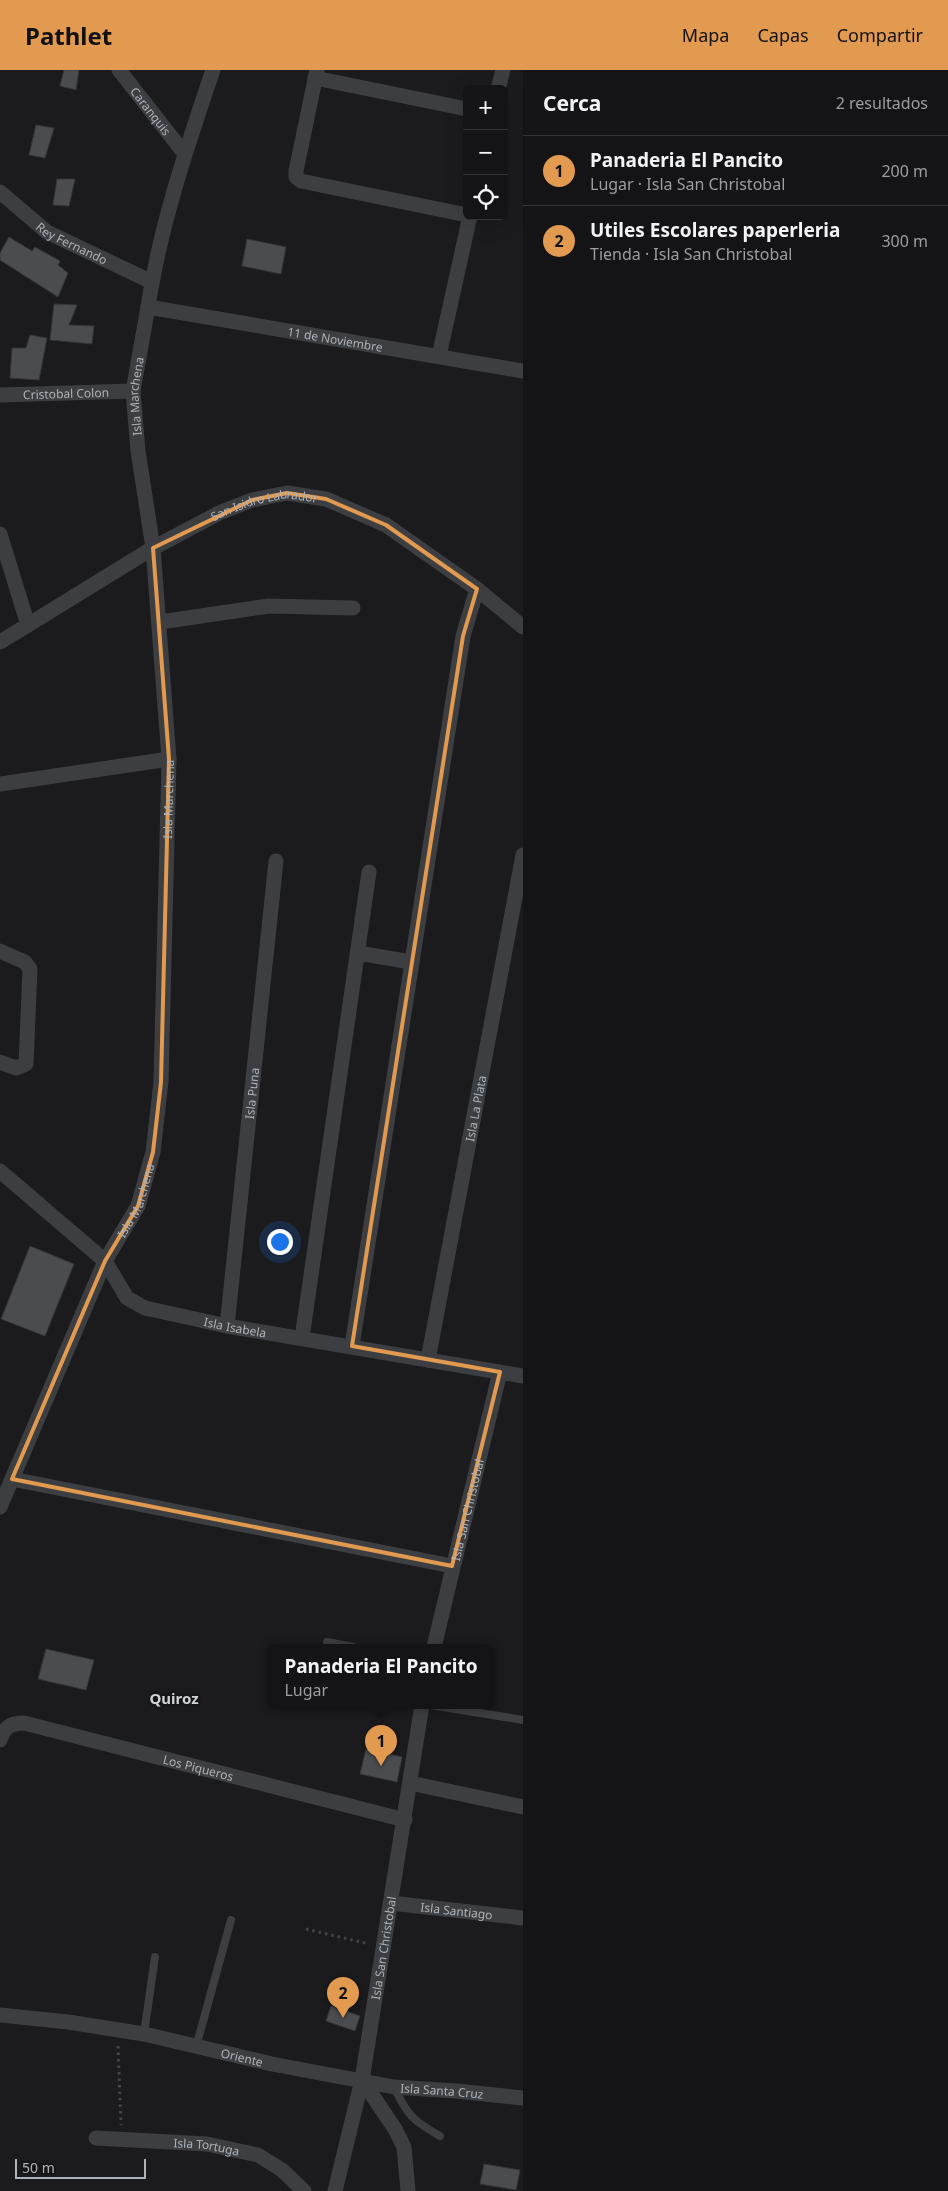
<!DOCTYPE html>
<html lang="es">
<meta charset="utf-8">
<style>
body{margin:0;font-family:"Noto Sans",sans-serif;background:#1d1d1f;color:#f1f3f6}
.controls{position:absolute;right:15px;top:15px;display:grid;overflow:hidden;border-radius:8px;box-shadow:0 5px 20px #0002}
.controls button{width:45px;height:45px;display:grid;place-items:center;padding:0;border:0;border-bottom:1px solid #333335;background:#141416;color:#f1f3f6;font:25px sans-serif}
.scale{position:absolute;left:15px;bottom:12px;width:131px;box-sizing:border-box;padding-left:5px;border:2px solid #afb4bb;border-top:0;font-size:14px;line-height:18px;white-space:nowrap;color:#afb4bb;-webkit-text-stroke:4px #161618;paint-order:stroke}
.you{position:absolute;left:279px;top:1171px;width:18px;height:18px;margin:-12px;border:4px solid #fff;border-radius:50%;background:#1a73e8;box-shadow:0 0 0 8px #1a73e833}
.badge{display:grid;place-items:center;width:32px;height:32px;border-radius:50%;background:#e19a4f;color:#111;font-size:16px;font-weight:700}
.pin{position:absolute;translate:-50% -41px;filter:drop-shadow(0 1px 2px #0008)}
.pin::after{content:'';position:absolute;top:26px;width:18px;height:15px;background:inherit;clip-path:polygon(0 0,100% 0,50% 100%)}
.popup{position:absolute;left:267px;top:1574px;width:228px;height:65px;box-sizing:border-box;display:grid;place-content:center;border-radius:8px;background:#141416;filter:drop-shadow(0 1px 4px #0005);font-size:16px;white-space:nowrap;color:#9d9ea1}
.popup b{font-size:19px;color:#f1f3f6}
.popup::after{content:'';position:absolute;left:50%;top:100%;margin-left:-10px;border:10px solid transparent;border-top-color:#141416}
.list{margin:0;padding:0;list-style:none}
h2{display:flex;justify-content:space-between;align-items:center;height:65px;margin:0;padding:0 20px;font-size:21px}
h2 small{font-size:16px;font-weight:400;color:#9d9ea1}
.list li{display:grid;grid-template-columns:32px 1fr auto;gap:15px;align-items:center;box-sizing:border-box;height:70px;padding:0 20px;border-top:1px solid #333335}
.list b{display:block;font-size:19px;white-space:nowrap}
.list p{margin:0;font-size:16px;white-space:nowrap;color:#9d9ea1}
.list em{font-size:16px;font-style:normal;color:#9d9ea1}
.icon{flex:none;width:28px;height:28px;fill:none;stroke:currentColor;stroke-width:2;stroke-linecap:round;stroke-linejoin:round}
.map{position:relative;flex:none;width:523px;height:2121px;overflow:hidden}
header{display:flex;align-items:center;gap:30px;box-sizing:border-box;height:70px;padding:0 25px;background:#e19a4f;color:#111}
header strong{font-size:24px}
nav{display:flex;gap:28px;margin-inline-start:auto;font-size:18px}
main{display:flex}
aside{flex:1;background:#141416}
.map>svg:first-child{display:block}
</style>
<header>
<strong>Pathlet</strong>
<nav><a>Mapa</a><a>Capas</a><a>Compartir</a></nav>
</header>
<main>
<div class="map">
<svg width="523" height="2121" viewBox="0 0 523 2121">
<rect width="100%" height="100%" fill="#1b1b1d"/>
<path fill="#4a4c4f" stroke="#353639" d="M64,0H79L76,20L60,16Z
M36,55L54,58L45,88L29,85Z
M57,109H75L69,136L53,135Z
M9,167L32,181L35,177L60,191L58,195L68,203L58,227L0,190V183Z
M247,169L286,177L281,204L242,196Z
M54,234L77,235L69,255L94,256L92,274L50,270Z
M30,265L47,268L39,310L10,308L12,278H26Z
M30,1176L74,1194L45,1266L1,1249Z
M46,1579L94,1590L86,1620L38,1609Z
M366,1679L402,1687L397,1712L360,1704Z
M331,1936L360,1946L355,1961L326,1951Z
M484,2094L520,2100L516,2120L480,2114Z"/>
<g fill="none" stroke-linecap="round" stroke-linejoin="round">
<path stroke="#424549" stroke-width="3" stroke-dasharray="2.5 4" stroke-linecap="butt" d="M306,1859L369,1874
M118,1976L121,2055"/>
<path stroke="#3c3e42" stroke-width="8" d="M327,1572L353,1577
M431,1635L523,1650
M144,1964L155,1887
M196,1977L231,1850
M394,2017C408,2046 412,2050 440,2066"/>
<g stroke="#3c3e42" stroke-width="15">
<path id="s1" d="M119,0L184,83"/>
<path d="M317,0L296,101V107L301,111L467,145"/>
<path d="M315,8L467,39"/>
<path d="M498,19L503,0"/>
<path d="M439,286L470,146"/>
<path id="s2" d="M0,325L133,321"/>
<path d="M0,464L28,555"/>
<path d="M160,552L269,536L353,538"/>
<path id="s3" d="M0,572L153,478L219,443L252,430L287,423L326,429L386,455L477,519L523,557"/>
<path d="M0,714L169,689"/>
<path d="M0,881L25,892L30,899L26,994L16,998L0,992"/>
<path d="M358,883L411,892"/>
<path id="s4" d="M0,1101L105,1191L127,1228L145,1238L227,1256L523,1306"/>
<path id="s5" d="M227,1256L276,791"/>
<path d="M302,1268L369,802"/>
<path d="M352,1276L463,566L477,519"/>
<path id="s6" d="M428,1290L523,785"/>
<path d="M12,1409L452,1496"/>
<path id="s7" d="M0,1437L105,1191L138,1136L153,1082L161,1012L169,689L153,478L138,381L133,321L148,237"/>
<path id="s8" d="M434,1577L500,1302"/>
<path id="s9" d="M0,1670C4,1658 10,1653 24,1653L405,1750"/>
<path d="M410,1713L523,1737"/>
<path id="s10" d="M391,1833L523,1848"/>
<path id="s11" d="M0,1945L68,1952L144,1964L272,1994L394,2017L456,2021L523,2028"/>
<path d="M362,2010L395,2059L404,2077L408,2121"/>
<path id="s12" d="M96,2068L207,2074L258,2085L282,2100L304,2121"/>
<path id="s13" d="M335,2121L362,2010L422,1635"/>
</g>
<g stroke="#3c3e42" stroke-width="15">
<path id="s14" d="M213,0C187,77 160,156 148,237L523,301"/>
<path id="s15" d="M0,122L47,162L152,212"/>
</g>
</g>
<path fill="none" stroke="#e19a4f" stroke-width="4" stroke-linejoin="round" d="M287,423L326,429L386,455L477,519L463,566L352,1276L500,1302L452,1496L12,1409L105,1191L138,1136L153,1082L161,1012L169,689L153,478L252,430Z"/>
<g text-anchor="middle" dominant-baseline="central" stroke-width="5" stroke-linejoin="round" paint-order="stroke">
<g font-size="12" fill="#afb4bb" stroke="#161618">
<text stroke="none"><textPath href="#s1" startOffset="52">Caranquis</textPath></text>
<text stroke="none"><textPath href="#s15" startOffset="89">Rey Fernando</textPath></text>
<text stroke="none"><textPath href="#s14" startOffset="436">11 de Noviembre</textPath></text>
<text stroke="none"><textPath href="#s2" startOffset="66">Cristobal Colon</textPath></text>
<text stroke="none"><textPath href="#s7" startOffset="1146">Isla Marchena</textPath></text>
<text stroke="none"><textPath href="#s3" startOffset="301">San Isidro Labrador</textPath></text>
<text stroke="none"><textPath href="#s7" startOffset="741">Isla Marchena</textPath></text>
<text stroke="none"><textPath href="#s5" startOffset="234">Isla Puna</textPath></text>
<text stroke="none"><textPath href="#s6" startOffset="256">Isla La Plata</textPath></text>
<text stroke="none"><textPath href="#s7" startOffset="336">Isla Marchena</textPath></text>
<text stroke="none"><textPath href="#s4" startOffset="294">Isla Isabela</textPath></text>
<text stroke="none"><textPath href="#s8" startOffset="141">Isla San Christobal</textPath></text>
<text stroke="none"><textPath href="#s9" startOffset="212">Los Piqueros</textPath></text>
<text stroke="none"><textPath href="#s10" startOffset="66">Isla Santiago</textPath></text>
<text stroke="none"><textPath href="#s13" startOffset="248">Isla San Christobal</textPath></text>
<text stroke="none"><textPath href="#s11" startOffset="246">Oriente</textPath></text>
<text stroke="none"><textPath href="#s11" startOffset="449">Isla Santa Cruz</textPath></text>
<text stroke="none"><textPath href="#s12" startOffset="111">Isla Tortuga</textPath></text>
</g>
<g font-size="15" font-weight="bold" fill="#d0d3d7" stroke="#161618">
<text x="174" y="1628">Quiroz</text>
</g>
</g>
</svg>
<div class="controls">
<button>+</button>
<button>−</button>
<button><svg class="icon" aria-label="locate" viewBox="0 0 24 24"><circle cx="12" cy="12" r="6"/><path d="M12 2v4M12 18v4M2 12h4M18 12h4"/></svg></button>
</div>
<div class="scale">50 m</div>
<div class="you"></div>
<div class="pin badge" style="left:381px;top:1696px">1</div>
<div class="popup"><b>Panaderia El Pancito</b>Lugar</div>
<div class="pin badge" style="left:343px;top:1948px">2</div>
</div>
<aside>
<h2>Cerca<small>2 resultados</small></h2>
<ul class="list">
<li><span class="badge">1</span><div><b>Panaderia El Pancito</b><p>Lugar · Isla San Christobal</p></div><em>200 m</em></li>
<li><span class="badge">2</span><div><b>Utiles Escolares paperleria</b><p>Tienda · Isla San Christobal</p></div><em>300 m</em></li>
</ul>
</aside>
</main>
